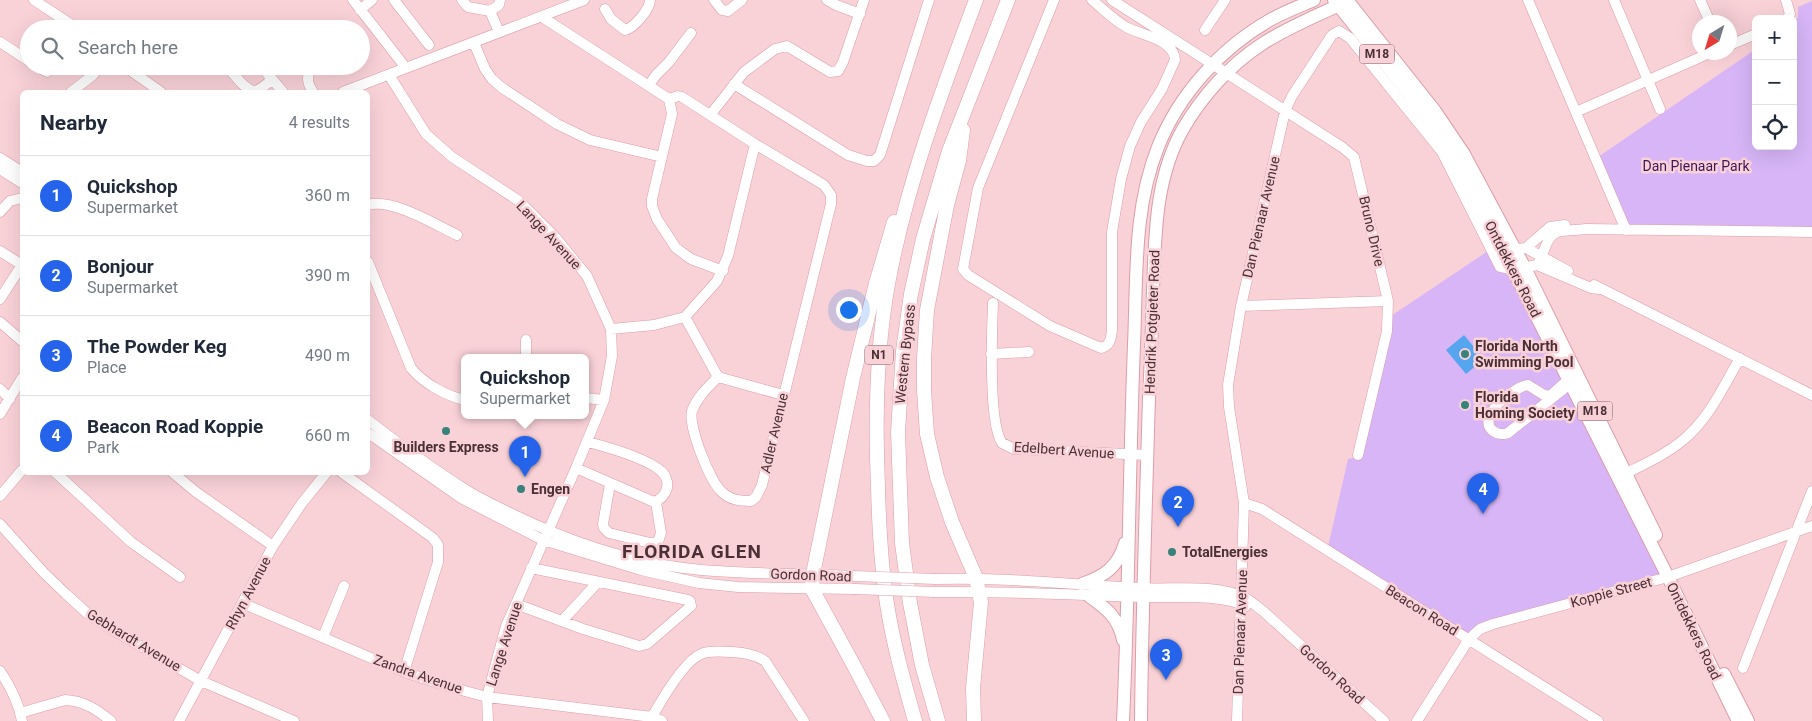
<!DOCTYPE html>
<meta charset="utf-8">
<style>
body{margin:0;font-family:Roboto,sans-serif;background:#f6f6f7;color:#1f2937}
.controls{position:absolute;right:15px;top:15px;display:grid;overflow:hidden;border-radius:8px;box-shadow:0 5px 20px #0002}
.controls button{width:45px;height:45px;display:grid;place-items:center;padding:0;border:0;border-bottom:1px solid #e0e1e3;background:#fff;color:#1f2937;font:25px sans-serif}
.compass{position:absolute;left:1692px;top:15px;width:45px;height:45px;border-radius:50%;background:#fff;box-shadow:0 5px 20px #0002;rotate:218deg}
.you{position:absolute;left:848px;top:309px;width:18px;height:18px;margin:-12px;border:4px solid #fff;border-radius:50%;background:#1a73e8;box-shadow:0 0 0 8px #1a73e833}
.badge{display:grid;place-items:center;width:32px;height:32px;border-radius:50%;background:#2563eb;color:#fff;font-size:16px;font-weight:700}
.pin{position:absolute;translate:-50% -41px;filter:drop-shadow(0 1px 2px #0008)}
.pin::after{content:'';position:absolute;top:26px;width:18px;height:15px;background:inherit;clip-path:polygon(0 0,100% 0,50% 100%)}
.popup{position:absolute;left:461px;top:354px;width:128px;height:65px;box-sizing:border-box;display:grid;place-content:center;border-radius:8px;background:#fff;filter:drop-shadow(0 1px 4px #0005);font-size:16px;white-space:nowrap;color:#747a83}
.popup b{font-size:19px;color:#1f2937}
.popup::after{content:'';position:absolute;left:50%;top:100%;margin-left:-10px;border:10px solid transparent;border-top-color:#fff}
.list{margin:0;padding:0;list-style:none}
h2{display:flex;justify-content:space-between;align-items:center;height:65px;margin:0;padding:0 20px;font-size:21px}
h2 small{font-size:16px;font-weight:400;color:#747a83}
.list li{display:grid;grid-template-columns:32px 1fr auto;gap:15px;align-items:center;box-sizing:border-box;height:80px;padding:0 20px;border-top:1px solid #e0e1e3}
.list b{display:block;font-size:19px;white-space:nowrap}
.list p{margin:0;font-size:16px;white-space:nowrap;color:#747a83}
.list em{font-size:16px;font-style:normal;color:#747a83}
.icon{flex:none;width:28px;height:28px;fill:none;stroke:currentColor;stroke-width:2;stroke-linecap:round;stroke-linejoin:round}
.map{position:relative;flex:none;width:1812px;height:721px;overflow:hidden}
.search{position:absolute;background:#fff;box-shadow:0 5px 20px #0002;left:20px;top:20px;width:350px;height:55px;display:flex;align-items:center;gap:12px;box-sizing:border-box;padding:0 18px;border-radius:28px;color:#747a83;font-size:19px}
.panel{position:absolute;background:#fff;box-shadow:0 5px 20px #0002;left:20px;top:90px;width:350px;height:385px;border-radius:8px}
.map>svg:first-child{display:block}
</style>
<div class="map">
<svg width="1812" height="721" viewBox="0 0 1812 721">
<rect width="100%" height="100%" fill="#f9d2d8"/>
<path fill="#d7b5f7" d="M1812,1V230L1628,228L1598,157L1756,49V146H1793V24L1798,17V7Z
M1488,251L1507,272L1663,576L1469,637L1328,547L1348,459L1358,457L1391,316Z"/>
<path fill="#55a6ef" d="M1464,335L1484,359L1466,374L1446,350Z"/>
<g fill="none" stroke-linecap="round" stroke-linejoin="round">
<defs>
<path id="minor" d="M34,0L78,29
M353,0L406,68
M394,0L429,45
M462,0L468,7L490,11
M714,0L722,10L728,11L742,0
M827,0L836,5L860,14
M1054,0L978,188L963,269L968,275L1050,326L1101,348C1110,346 1111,339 1112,330V232L1121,179L1130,146L1141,122L1162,89L1175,60C1174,39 1141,35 1126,27C1114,20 1103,9 1092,0
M1112,0L1342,147L1354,157L1388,301L1387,331L1358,455
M1528,0L1626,230
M1614,0L1660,109
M1700,0L1710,22
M1786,0L1790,14L1787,19
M605,9L611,19L625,30C634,28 650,9 650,0
M360,10L372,0
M542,17L669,99L672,114L652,199V206L657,219L676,248L691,259L723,271
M1205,30L1225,0
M499,32L490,11L499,5L500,0
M0,42L29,61
M474,43L485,69L492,79L501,87L557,124L590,140L662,157
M1730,45L1756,34
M37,66L47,72
M124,66L161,92
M227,66C233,73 245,91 255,91C260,90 268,83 272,79
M261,66L283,92
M312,66C306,77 307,83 313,92
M389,75L426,134L452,157L519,201L555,237L587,276L611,329L612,356L604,400L576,468L506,626L487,697L488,721
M734,84L848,155L867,161H874L880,155L929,0
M649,85L656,75L669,62L691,33
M71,92L93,75L100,66
M343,92L584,0
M669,99L678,96L682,97L755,144L824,185L831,195V204L762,485L756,497L751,501C740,501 730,500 722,492C710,482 688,426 692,411C697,397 708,387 718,377
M1576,112L1712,52
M711,114L744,72L775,49L787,46L830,72L838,71L843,62L864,0
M0,158L22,172
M0,169L22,183
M368,205C392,198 434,224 457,235
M0,212L10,201L22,198
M1526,248L1550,227L1565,225
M1509,250L1526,248L1568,271
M0,251L22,265
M368,262L411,368C423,383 446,396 465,400
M1539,262C1545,251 1547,232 1562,231C1570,230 1578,230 1586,229L1812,232
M1594,285L1812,395
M0,299L22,265
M993,303C992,330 988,423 1002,443L1014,449L1148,455
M1241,306L1388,301
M685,317L718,377L783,395
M0,322L22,341
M611,329L654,325L685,317L717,281L728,256L755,144
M991,354L1029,352
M526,358V340
M1569,379L1550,396L1544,395L1528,385C1515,386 1475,417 1493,431C1497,434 1503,435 1508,433L1571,383
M0,389L10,399
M585,398L604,400
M0,414L22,378
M368,420C399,444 430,467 463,488C478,498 494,505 510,513C565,540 622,560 683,568C739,575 797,573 853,576
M368,433L461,498L543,540L641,570L699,583L738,587L855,589
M576,468L654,502C660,500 665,495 667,488C668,482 666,475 661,471C646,458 607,447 588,442
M55,472L131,542L180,577
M172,472L196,492L273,546
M341,472L433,538L438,545V562L404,672
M1619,477C1640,466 1664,456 1683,440C1709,419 1723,387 1740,358
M610,484L603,524L604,528L609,533L650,543L658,542L661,533L656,502
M0,496L22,470
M1244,503L1262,509L1598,721
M0,524L44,573L66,594L88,614L111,629L201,681L294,721
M936,579C1005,577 1073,585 1142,588C1171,590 1213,584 1241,596C1249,599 1256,606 1263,611L1384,721
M935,592C1005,591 1075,595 1144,597C1175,598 1218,593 1246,606
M242,603L404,672L450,687L487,697L652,717L662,721
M516,604L583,629L639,646L647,644L691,606L690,601L688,600L531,568
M562,621L598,582
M323,637L344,586
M1743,668L1812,491
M0,671C10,686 19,704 22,721
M20,713L65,700C84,701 96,709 111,721
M652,717C661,701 684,661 701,654C710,650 722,652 732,652C743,653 755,654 765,661L804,721
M179,721L273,546L302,503L327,472
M1237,721L1244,503L1229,407L1228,385L1241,306L1285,111L1292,96L1332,35L1339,31L1350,38L1442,152L1500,267L1513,270L1537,265L1591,288L1599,289
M1417,721L1469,639L1480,629L1493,624L1668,577L1812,526"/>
<path id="major" d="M1334,0L1433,124L1461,167L1668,577L1738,721
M1347,0L1435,111L1464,154L1525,268L1656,535
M1082,584C1105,576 1118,567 1125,543
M1089,596C1106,608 1119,618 1123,640
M1724,674L1748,721
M1123,721C1129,595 1129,470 1134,344C1137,278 1133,209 1158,147C1179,94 1221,48 1270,20C1284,12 1300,6 1314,0
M1141,721C1142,613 1146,505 1149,397C1151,361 1152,326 1153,291C1155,236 1155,178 1183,129C1202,96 1230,65 1262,44C1288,27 1318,15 1346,2"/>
<path id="highway" d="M963,130L959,161L947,205L927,310L924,358V390L927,434L937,477L952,522L976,578L981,602L973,688L974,721
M883,721L852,662L812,589L813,574L853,378L876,283L894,222
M915,721C904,682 893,643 887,604C881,565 879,526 878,487C875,419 876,351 888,284C906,186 941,93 976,0
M938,721L922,665L910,603L902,543L898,432L903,351L911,294L923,239L949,151L1008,0"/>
</defs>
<use href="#minor" stroke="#db9da8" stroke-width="11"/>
<use href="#major" stroke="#db9da8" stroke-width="14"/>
<use href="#highway" stroke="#db9da8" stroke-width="15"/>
<use href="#minor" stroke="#fff" stroke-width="10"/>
<use href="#major" stroke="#fff" stroke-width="12"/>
<use href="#highway" stroke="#fff" stroke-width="14"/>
<defs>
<path id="minor-bridge" d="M853,576L936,579
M855,589L935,592"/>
</defs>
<use href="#minor-bridge" stroke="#db9da8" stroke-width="11" stroke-linecap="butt"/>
<use href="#minor-bridge" stroke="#fff" stroke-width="10"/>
</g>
<g fill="#39817b" stroke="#f9d2d8" stroke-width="2">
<circle cx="1465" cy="354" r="5"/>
<circle cx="1465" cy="405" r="5"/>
<circle cx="446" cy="431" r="5"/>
<circle cx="521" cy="489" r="5"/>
<circle cx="1172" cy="552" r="5"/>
</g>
<g text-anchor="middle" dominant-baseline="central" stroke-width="5" stroke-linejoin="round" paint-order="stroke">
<g fill="#f9d2d8" stroke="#7e6166" stroke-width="1">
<rect x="1359.5" y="44.5" width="35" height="19" rx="4"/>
<rect x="865" y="345.5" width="28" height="19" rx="4"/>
<rect x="1577.5" y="401.5" width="35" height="19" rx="4"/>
</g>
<g font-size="12" font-weight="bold" fill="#4a3035">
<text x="1377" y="54">M18</text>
<text x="879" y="355">N1</text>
<text x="1595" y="411">M18</text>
</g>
<g font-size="14" fill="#3d1559" stroke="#f9d2d8">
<text x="1696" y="166">Dan Pienaar Park</text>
</g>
<g font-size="14" fill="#4a3035" stroke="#f9d2d8">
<text transform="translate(1261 217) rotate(-77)">Dan Pienaar Avenue</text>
<text transform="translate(1372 231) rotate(77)">Bruno Drive</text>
<text transform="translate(549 235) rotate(47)">Lange Avenue</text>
<text transform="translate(1513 269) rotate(63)">Ontdekkers Road</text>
<text transform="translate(1152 322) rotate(-88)">Hendrik Potgieter Road</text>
<text transform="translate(905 354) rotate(-84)">Western Bypass</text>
<text transform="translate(774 433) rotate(-77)">Adler Avenue</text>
<text transform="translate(1064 450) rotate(4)">Edelbert Avenue</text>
<text transform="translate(811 575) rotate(2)">Gordon Road</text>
<text transform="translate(1611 592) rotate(-15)">Koppie Street</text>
<text transform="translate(248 593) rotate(-62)">Rhyn Avenue</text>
<text transform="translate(1422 610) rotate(32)">Beacon Road</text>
<text transform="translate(1694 631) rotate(64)">Ontdekkers Road</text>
<text transform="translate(1240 632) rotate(-88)">Dan Pienaar Avenue</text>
<text transform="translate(134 640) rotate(31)">Gebhardt Avenue</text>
<text transform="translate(504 644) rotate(-72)">Lange Avenue</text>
<text transform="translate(418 674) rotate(19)">Zandra Avenue</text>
<text transform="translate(1332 674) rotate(42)">Gordon Road</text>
</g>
<g font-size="14" font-weight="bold" fill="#4a3035" stroke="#f9d2d8" text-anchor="start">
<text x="1475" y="346">Florida North<tspan x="1475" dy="16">Swimming Pool</tspan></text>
<text x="1475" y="397">Florida<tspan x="1475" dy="16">Homing Society</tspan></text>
<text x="446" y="447" text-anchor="middle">Builders Express</text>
<text x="531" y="489">Engen</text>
<text x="1182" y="552">TotalEnergies</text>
</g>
<g font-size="19" font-weight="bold" letter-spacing="1" fill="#4a3035" stroke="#f9d2d8">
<text x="692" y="551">FLORIDA GLEN</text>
</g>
</g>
</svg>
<div class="controls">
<button>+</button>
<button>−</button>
<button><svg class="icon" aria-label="locate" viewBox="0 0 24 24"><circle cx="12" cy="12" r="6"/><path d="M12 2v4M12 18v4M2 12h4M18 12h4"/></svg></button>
</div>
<svg class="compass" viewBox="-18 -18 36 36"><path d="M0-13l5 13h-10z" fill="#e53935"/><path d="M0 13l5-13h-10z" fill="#747a83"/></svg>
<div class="you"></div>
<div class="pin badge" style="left:525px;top:477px">1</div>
<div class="popup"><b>Quickshop</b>Supermarket</div>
<div class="pin badge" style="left:1178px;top:527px">2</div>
<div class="pin badge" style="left:1166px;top:680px">3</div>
<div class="pin badge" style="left:1483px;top:514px">4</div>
<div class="search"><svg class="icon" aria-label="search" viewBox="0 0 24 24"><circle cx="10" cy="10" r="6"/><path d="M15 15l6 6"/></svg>Search here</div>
<section class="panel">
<h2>Nearby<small>4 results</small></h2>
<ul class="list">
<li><span class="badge">1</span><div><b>Quickshop</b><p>Supermarket</p></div><em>360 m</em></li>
<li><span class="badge">2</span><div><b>Bonjour</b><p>Supermarket</p></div><em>390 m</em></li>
<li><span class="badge">3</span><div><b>The Powder Keg</b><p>Place</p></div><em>490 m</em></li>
<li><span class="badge">4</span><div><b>Beacon Road Koppie</b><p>Park</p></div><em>660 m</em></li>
</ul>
</section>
</div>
